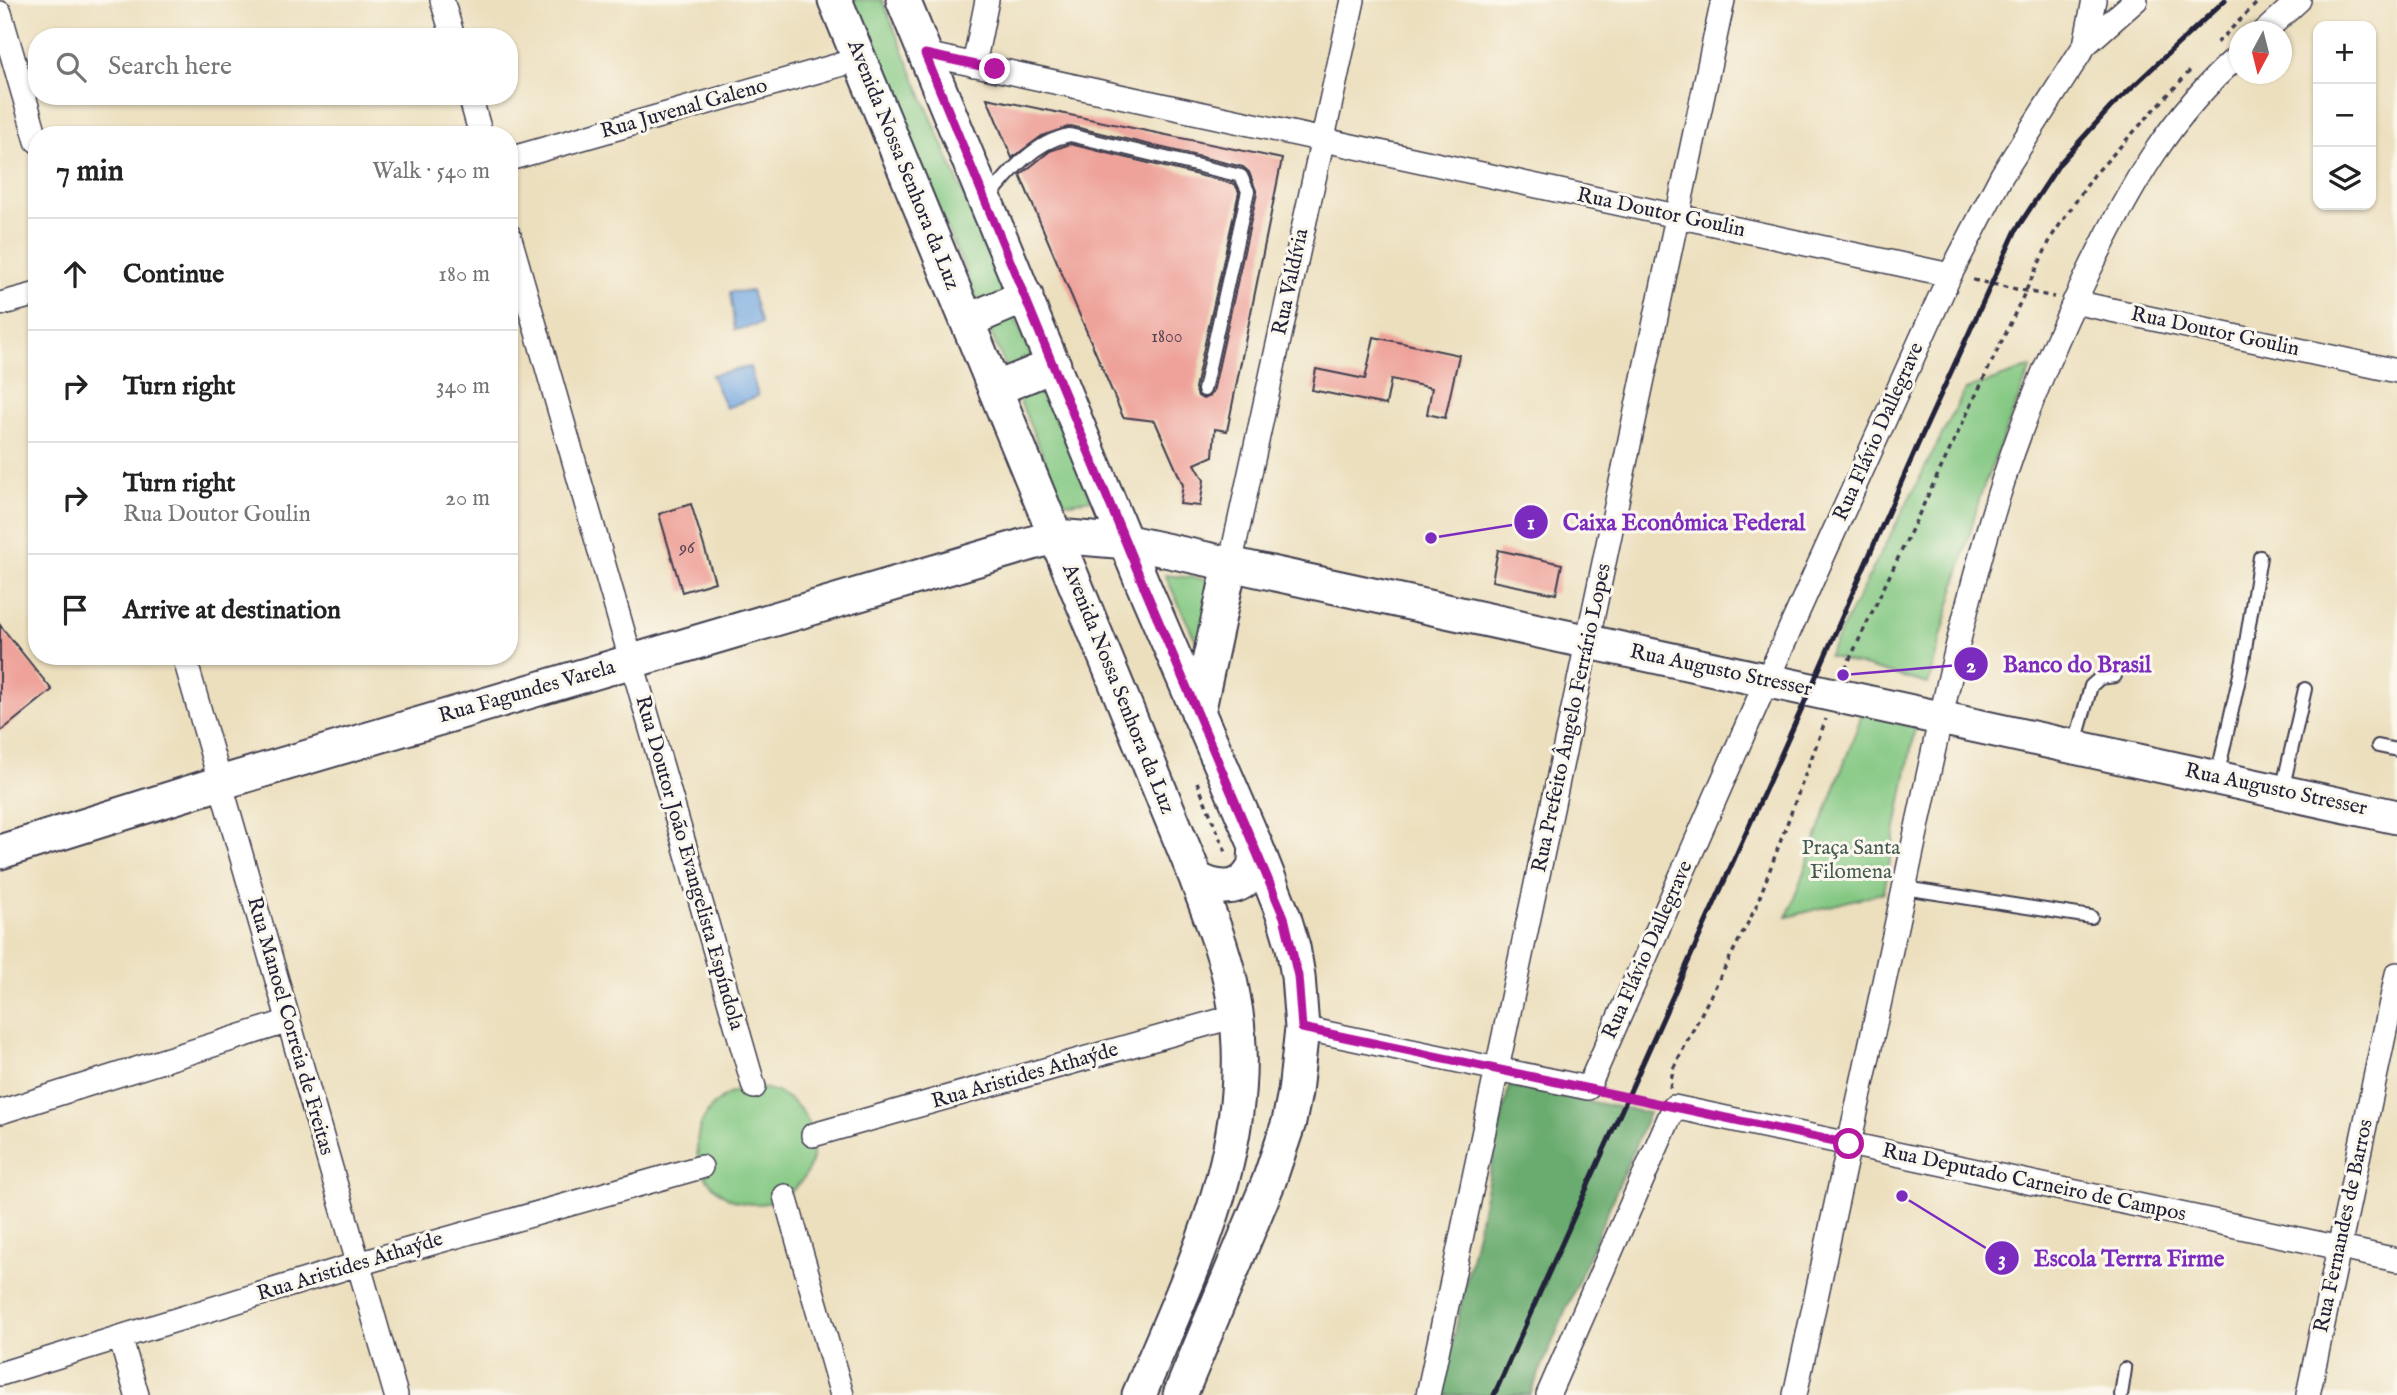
<!DOCTYPE html>
<meta charset="utf-8">
<style>
body{margin:0;font-family:"IM FELL English",serif;background:#f6f6f6;color:#222}
.controls{position:absolute;right:21px;top:21px;display:grid;overflow:hidden;border-radius:14px;box-shadow:0 2px 5px #0004}
.controls button{width:63px;height:63px;display:grid;place-items:center;padding:0;border:0;border-bottom:2px solid #e0e0e0;background:#fff;color:#222;font:35px sans-serif}
.compass{position:absolute;left:2229px;top:21px;width:63px;height:63px;border-radius:50%;background:#fff;box-shadow:0 2px 5px #0004;rotate:187deg}
.stop{position:absolute;width:21px;height:21px;margin:-16px;border:5px solid #b5179e;border-radius:50%;background:#fff}
.stop.end{background:#b5179e;border-color:#fff;box-shadow:0 2px 7px #0008}
.list{margin:0;padding:0;list-style:none}
h2{display:flex;justify-content:space-between;align-items:center;height:91px;margin:0;padding:0 28px;font-size:30px}
h2 small{font-size:23px;font-weight:400;color:#767676}
.list li{display:grid;grid-template-columns:46px 1fr auto;gap:21px;align-items:center;box-sizing:border-box;height:112px;padding:0 28px;border-top:2px solid #e0e0e0}
.list b{display:block;font-size:26px;white-space:nowrap}
.list p{margin:0;font-size:23px;white-space:nowrap;color:#767676}
.list em{font-size:23px;font-style:normal;color:#767676}
.icon{flex:none;width:38px;height:38px;fill:none;stroke:currentColor;stroke-width:2;stroke-linecap:round;stroke-linejoin:round}
.map{position:relative;flex:none;width:2397px;height:1395px;overflow:hidden}
.search{position:absolute;background:#fff;box-shadow:0 2px 5px #0004;left:28px;top:28px;width:490px;height:77px;display:flex;align-items:center;gap:18px;box-sizing:border-box;padding:0 24px;border-radius:28px;color:#767676;font-size:26px}
.panel{position:absolute;background:#fff;box-shadow:0 2px 5px #0004;left:28px;top:126px;width:490px;height:539px;border-radius:28px}
.map>svg:first-child{display:block}
</style>
<div class="map">
<svg width="2397" height="1395" viewBox="0 0 2397 1395">
<rect width="100%" height="100%" fill="#fbf7ec"/>
<filter id="ink" filterUnits="userSpaceOnUse"><feTurbulence type="fractalNoise" baseFrequency=".0143" numOctaves="2"/><feDisplacementMap in="SourceGraphic" scale="14" xChannelSelector="R" yChannelSelector="G"/><feConvolveMatrix kernelMatrix="1 2 1 2 8 2 1 2 1" color-interpolation-filters="sRGB"/></filter>
<filter id="wash" filterUnits="userSpaceOnUse"><feTurbulence type="fractalNoise" baseFrequency=".00686" numOctaves="4" result="noise"/><feDisplacementMap in="SourceGraphic" scale="28" xChannelSelector="R" yChannelSelector="G"/><feGaussianBlur stdDeviation="1.57" result="paint"/><feColorMatrix in="noise" values="0 0 0 0 0 0 0 0 0 0 0 0 0 0 0 0 0 1.4 0 .05"/><feComposite in="paint" operator="in"/></filter>
<g filter="url(#wash)">
<rect width="100%" height="100%" fill="#ecdfbe"/>
<path fill="#83c882" stroke="#52755e" stroke-width="2" d="M851,0H882L1091,499L1070,503L1062,501Z
M2031,367L1980,496L1928,684L1828,656L1965,390Z
M1165,575L1215,580L1202,654L1168,581Z
M1863,712L1915,727L1884,892L1787,917Z
M697 1146a58 58 0 1 1 116 0a58 58 0 1 1-116 0Z"/>
<path fill="#6aac70" stroke="#466756" stroke-width="2" d="M1509,1086L1649,1113L1530,1395H1441Z"/>
<path fill="#73a7e0" stroke="#4a648e" stroke-width="2" d="M751,291L761,324L735,330L730,292Z
M750,367L758,396L726,408L711,375Z"/>
<g id="blocks">
<path fill="#eea29a" d="M987,98L1282,159L1227,431L1215,429L1213,456L1195,464L1204,480L1200,506L1180,504L1183,485L1155,421L1123,417L1020,175L1050,151L1070,144L1235,184L1239,192L1195,388L1198,396L1203,399L1210,396L1213,392L1257,193L1249,172L1243,167L1071,126L1042,136L1012,158Z
M1374,337L1459,355L1445,418L1427,414L1432,388L1391,379L1386,405L1312,390L1316,369L1365,379Z
M691,504L715,582L682,592L659,514Z
M1498,550L1562,564L1556,594L1492,581Z
M0,625L52,690L0,732Z"/>
</g>
</g>
<g filter="url(#ink)">
<use href="#blocks" fill-opacity="0" stroke="#403e4f" stroke-width="2"/>
<g fill="none" stroke-linecap="round" stroke-linejoin="round">
<defs>
<path id="lane" d="M988,199C1009,172 1035,141 1070,135L1241,176L1248,191L1204,390
M2378,746L2397,750
M2074,747L2091,686L2100,678L2115,676
M2217,777L2243,661L2260,557
M2282,791L2305,689
M1904,888L2091,917
M2121,1395L2125,1369"/>
<path id="street" d="M442,0L453,37
M0,13L37,141
M2264,32L2299,0
M2085,45L2094,0
M925,54L1950,275
M974,65L987,0
M470,96L481,135
M509,159L860,59
M509,235L754,1087
M2074,302L2397,371
M0,304L37,294
M1230,565L1353,0
M184,656L396,1395
M1302,1028L1588,1088L1767,680L1950,275L2002,175L2085,45L2136,0
M0,1112L289,1021
M813,1135L1236,1016
M785,1196L842,1395
M120,1337L137,1395
M0,1374L358,1264L701,1167
M1428,1395L1723,0
M1548,1395L1674,1107L2397,1260
M1795,1395C1830,1231 1865,1067 1901,903C1930,767 1957,630 1998,497C2022,420 2054,344 2089,271C2130,187 2169,117 2240,54
M2308,1395L2397,974"/>
<path id="secondary" d="M835,0L1196,878C1210,916 1226,955 1233,995C1261,1136 1192,1269 1139,1395
M903,0L1142,582L1256,846L1284,917L1293,947L1298,976L1302,1028L1295,1092L1289,1122L1269,1181L1180,1395
M967,321L1026,296
M995,389L1054,365
M1198,713L1230,565
M0,852L220,783L1056,536L1128,542L2397,817
M1196,878C1214,889 1243,894 1253,868C1256,862 1255,853 1256,846"/>
</defs>
<use href="#lane" stroke="#403e4f" stroke-width="16"/>
<use href="#street" stroke="#403e4f" stroke-width="26"/>
<use href="#secondary" stroke="#403e4f" stroke-width="37"/>
<path stroke="#403e4f" stroke-width="3.5" stroke-dasharray="5 5" stroke-linecap="butt" d="M2217,43L2260,0
M1973,280L2054,297
M1845,669L2052,236L2094,175L2190,71
M1197,782L1227,855
M1670,1088L1673,1069L1756,907L1826,719
M1607,1092L1654,1102"/>
<use href="#lane" stroke="#fff" stroke-width="12"/>
<use href="#street" stroke="#fff" stroke-width="23"/>
<use href="#secondary" stroke="#fff" stroke-width="33"/>
<path stroke="#22223b" stroke-width="5" d="M1494,1395L1810,690L1919,442L2016,230L2060,163L2111,107L2225,0"/>
</g>
</g>
<g fill="none" stroke-linecap="round" stroke-linejoin="round" filter="url(#ink)">
<path stroke="#b5179e" stroke-width="9" d="M995,69L925,54L1142,582L1284,917L1298,976L1302,1028L1849,1144"/>
</g>
<g text-anchor="middle" dominant-baseline="central" stroke-width="6" stroke-linejoin="round" paint-order="stroke">
<g font-size="18" fill="#554253">
<text x="1167" y="337">1800</text>
<text x="687" y="548">96</text>
</g>
<g font-size="21" fill="#22223b" stroke="#fbf7ec">
<text transform="translate(684 109) rotate(-16)">Rua Juvenal Galeno</text>
<text transform="translate(903 165) rotate(68)">Avenida Nossa Senhora da Luz</text>
<text transform="translate(1661 213) rotate(12)">Rua Doutor Goulin</text>
<text transform="translate(1291 282) rotate(-78)">Rua Valdívia</text>
<text transform="translate(2215 332) rotate(12)">Rua Doutor Goulin</text>
<text transform="translate(1879 432) rotate(-66)">Rua Flávio Dallegrave</text>
<text transform="translate(1721 671) rotate(12)">Rua Augusto Stresser</text>
<text transform="translate(1118 689) rotate(68)">Avenida Nossa Senhora da Luz</text>
<text transform="translate(527 692) rotate(-16)">Rua Fagundes Varela</text>
<text transform="translate(1572 718) rotate(-78)">Rua Prefeito Ângelo Ferrário Lopes</text>
<text transform="translate(2276 790) rotate(12)">Rua Augusto Stresser</text>
<text transform="translate(689 863) rotate(74)">Rua Doutor João Evangelista Espíndola</text>
<text transform="translate(1648 950) rotate(-66)">Rua Flávio Dallegrave</text>
<text transform="translate(290 1026) rotate(74)">Rua Manoel Correia de Freitas</text>
<text transform="translate(1025 1076) rotate(-16)">Rua Aristides Athaýde</text>
<text transform="translate(2034 1183) rotate(12)">Rua Deputado Carneiro de Campos</text>
<text transform="translate(2344 1226) rotate(-78)">Rua Fernandes de Barros</text>
<text transform="translate(350 1267) rotate(-17)">Rua Aristides Athaýde</text>
</g>
<g font-size="21" fill="#445c54" stroke="#fbf7ec">
<text x="1851" y="848">Praça Santa<tspan x="1851" dy="24">Filomena</tspan></text>
</g>
</g>
<path fill="none" stroke="#7b2cbf" stroke-width="2.5" d="M1431 538L1531 522M1843 675L1971 664M1902 1196L2002 1258"/>
<g fill="#7b2cbf" stroke="#fbf7ec" stroke-width="2.5">
<circle cx="1431" cy="538" r="7"/>
<circle cx="1843" cy="675" r="7"/>
<circle cx="1902" cy="1196" r="7"/>
<circle cx="1531" cy="522" r="18"/>
<circle cx="1971" cy="664" r="18"/>
<circle cx="2002" cy="1258" r="18"/>
</g>
<g font-size="21" text-anchor="middle" font-weight="bold" fill="#fff">
<text x="1531" y="529">1</text>
<text x="1971" y="672">2</text>
<text x="2002" y="1265">3</text>
</g>
<g font-size="23" text-anchor="middle" font-weight="bold" fill="#7b2cbf" stroke="#fbf7ec" stroke-width="6" stroke-linejoin="round" paint-order="stroke">
<text x="1684" y="530">Caixa Econômica Federal</text>
<text x="2077" y="672">Banco do Brasil</text>
<text x="2129" y="1266">Escola Terrra Firme</text>
</g>
</svg>
<div class="controls">
<button>+</button>
<button>−</button>
<button><svg class="icon" aria-label="layers" viewBox="0 0 24 24"><path d="M12 4l9 5-9 5-9-5zM3 14l9 5 9-5"/></svg></button>
</div>
<svg class="compass" viewBox="-18 -18 36 36"><path d="M0-13l5 13h-10z" fill="#e53935"/><path d="M0 13l5-13h-10z" fill="#767676"/></svg>
<div class="stop" style="left:1849px;top:1144px"></div>
<div class="stop end" style="left:995px;top:69px"></div>
<div class="search"><svg class="icon" aria-label="search" viewBox="0 0 24 24"><circle cx="10" cy="10" r="6"/><path d="M15 15l6 6"/></svg>Search here</div>
<section class="panel">
<h2>7 min<small>Walk · 540 m</small></h2>
<ul class="list">
<li><svg class="icon" aria-label="ahead" viewBox="0 0 24 24"><path d="M12 20V5M6 11l6-6 6 6"/></svg><div><b>Continue</b></div><em>180 m</em></li>
<li><svg class="icon" aria-label="right" viewBox="0 0 24 24"><path d="M7 20v-9h11M14 6l5 5-5 5"/></svg><div><b>Turn right</b></div><em>340 m</em></li>
<li><svg class="icon" aria-label="right" viewBox="0 0 24 24"><path d="M7 20v-9h11M14 6l5 5-5 5"/></svg><div><b>Turn right</b><p>Rua Doutor Goulin</p></div><em>20 m</em></li>
<li><svg class="icon" aria-label="arrive" viewBox="0 0 24 24"><path d="M6 21V4h12l-3 4 3 4H6"/></svg><div><b>Arrive at destination</b></div></li>
</ul>
</section>
</div>
